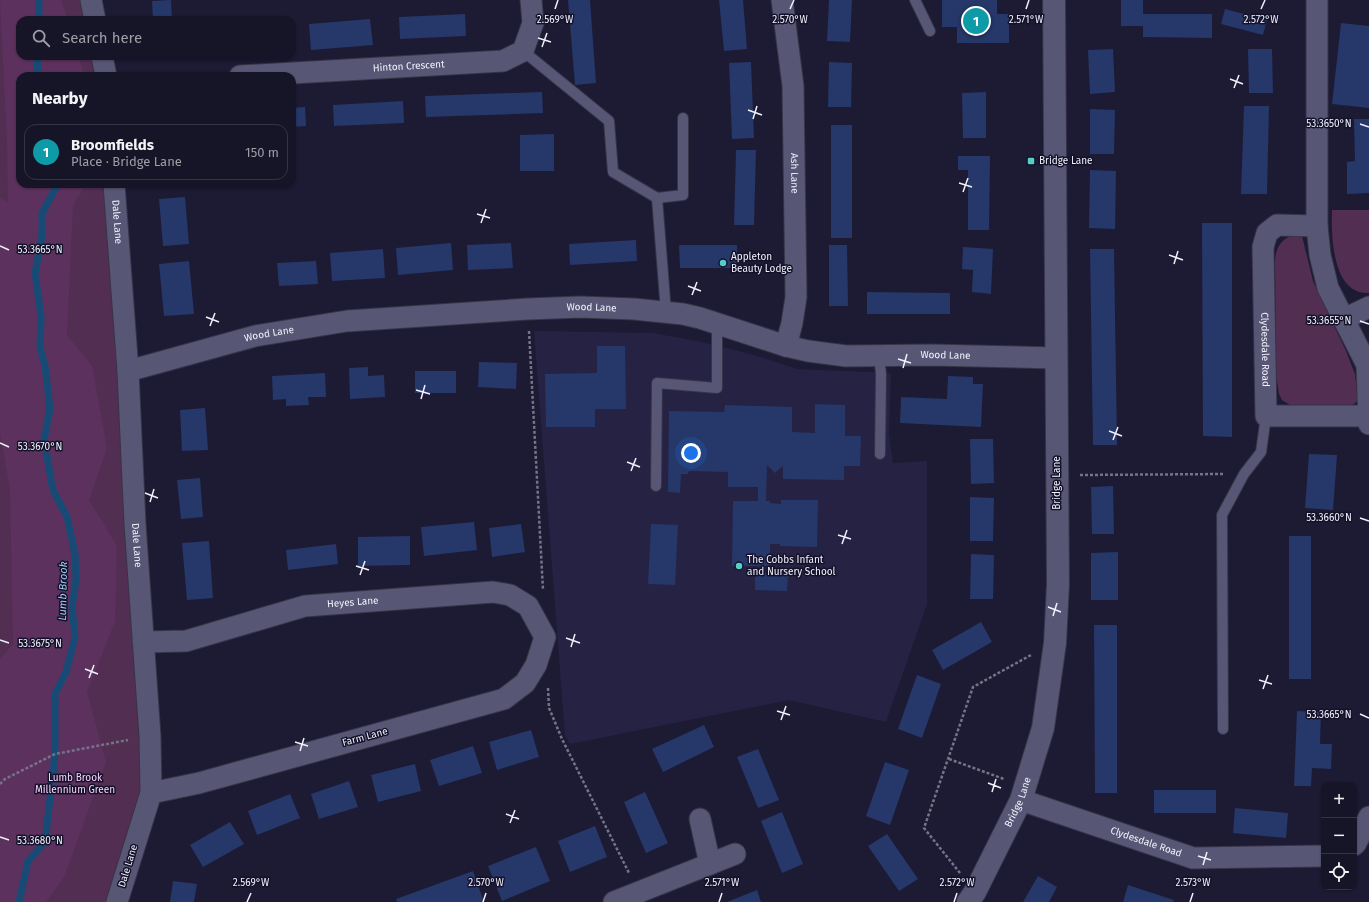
<!DOCTYPE html>
<meta charset="utf-8">
<style>
body{margin:0;font-family:"Fira Sans",sans-serif;background:#232133;color:#f1f3f6}
.controls{position:absolute;right:12px;bottom:12px;display:grid;overflow:hidden;border-radius:8px;box-shadow:0 1px 3px #0004}
.controls button{width:36px;height:36px;display:grid;place-items:center;padding:0;border:0;border-bottom:1px solid #353344;background:#161427;color:#f1f3f6;font:20px sans-serif}
.you{position:absolute;left:691px;top:453px;width:14px;height:14px;margin:-10px;border:3px solid #fff;border-radius:50%;background:#1a73e8;box-shadow:0 0 0 6px #1a73e833}
.badge{display:grid;place-items:center;width:26px;height:26px;border-radius:50%;background:#1a73e8;color:#fff;font-size:13px;font-weight:700}
.pin{position:absolute;translate:-50% -50%;border:2px solid #fff;box-shadow:0 1px 4px #0006}
.list{margin:0;padding:0;list-style:none}
h2{display:flex;justify-content:space-between;align-items:center;height:52px;margin:0;padding:0 16px;font-size:17px}
h2 small{font-size:13px;font-weight:400;color:#9e9ea7}
.list li{display:grid;grid-template-columns:26px 1fr auto;gap:12px;align-items:center;box-sizing:border-box;height:56px;margin:0 8px 8px;padding:0 8px;border:1px solid #353344;border-radius:12px}
.list b{display:block;font-size:15px;white-space:nowrap}
.list p{margin:0;font-size:13px;white-space:nowrap;color:#9e9ea7}
.list em{font-size:13px;font-style:normal;color:#9e9ea7}
.icon{flex:none;width:22px;height:22px;fill:none;stroke:currentColor;stroke-width:2;stroke-linecap:round;stroke-linejoin:round}
.map{position:relative;flex:none;width:1369px;height:902px;overflow:hidden}
.search{position:absolute;background:#161427;box-shadow:0 1px 3px #0004;left:16px;top:16px;width:280px;height:44px;display:flex;align-items:center;gap:10px;box-sizing:border-box;padding:0 14px;border-radius:12px;color:#9e9ea7;font-size:15px}
.panel{position:absolute;background:#161427;box-shadow:0 1px 3px #0004;left:16px;top:72px;width:280px;height:116px;border-radius:12px}
.map>svg:first-child{display:block}
</style>
<div class="map">
<svg width="1369" height="902" viewBox="0 0 1369 902">
<rect width="100%" height="100%" fill="#1d1a34"/>
<path fill="#262243" d="M534,331L653,333L702,342L754,355L797,369L891,373L889,433L893,463L927,461V604L886,722L789,700L570,744L565,736Z"/>
<path fill="#522e52" d="M0,0H91L92,20H20V56H95L97,76H20V184H105L151,793L117,902H0Z
M1332,210H1369V293C1332,295 1331,235 1332,210Z
M1290,236H1302L1313,281L1346,351L1355,374L1358,398C1357,404 1352,405 1346,406L1300,407L1290,405L1282,400L1279,394L1276,375L1275,261C1276,249 1279,242 1290,236Z"/>
<path fill="#5d315d" d="M0,0H61L68,20H20V56H79L84,76H20V184H86L73,205L67,335L92,366L107,448L89,500L117,546L115,621L87,692L106,762L64,877L46,902H0V659L13,644L10,490L0,432V197L8,202L7,143Z"/>
<g fill="none" stroke-linecap="round" stroke-linejoin="round">
<path stroke="#174b76" stroke-width="7" d="M39,20V0
M37,56L38,76
M19,902L28,861L45,842L55,754V694L66,672L75,637L72,607L76,580L75,554L67,517L53,490L44,440L50,408L45,366L40,347L41,317L35,273L42,236V213L58,184"/>
</g>
<path fill="#263769" d="M171,0L172,20H153L152,1Z
M568,0H590L596,83L575,85Z
M719,0H743L747,49L724,51Z
M829,0H852L850,42L827,41Z
M942,0H997V14H1009V43H957V27H942Z
M1121,0H1143V14H1212V38L1143,37V26H1121Z
M1225,9L1267,20L1263,35L1221,24Z
M465,14L466,36L400,39L399,17Z
M370,19L373,45L311,50L309,24Z
M1341,23L1369,26V108L1332,104Z
M1113,49L1115,92L1090,94L1088,50Z
M1248,49H1272L1273,93H1249Z
M751,62L754,138L732,139L729,63Z
M829,62L852,63L851,107H828Z
M542,92L543,113L426,117L425,96Z
M986,92V138H963L962,93Z
M403,101L404,123L334,126L333,105Z
M1244,106H1269L1267,194H1241Z
M305,107L306,126L292,127V108Z
M1090,109L1115,110L1114,154H1090Z
M1354,119H1369V193L1347,194V162L1355,161Z
M831,125H852V238H831Z
M554,134V171H520V135Z
M736,150H756L754,225H734Z
M958,156H990L989,230H968V170H958Z
M1090,170L1116,171L1115,229L1089,228Z
M185,197L189,244L163,246L159,199Z
M1202,223H1232V437L1203,436Z
M636,240L637,261L570,265L569,244Z
M451,243L453,270L398,275L396,248Z
M511,243L513,268L468,270L467,245Z
M679,245H737V268H680Z
M829,245H847L848,306H829Z
M963,247L993,249L991,294L972,292L973,270L962,269Z
M383,249L385,278L332,281L330,253Z
M1090,249H1114L1117,445H1093Z
M189,261L194,314L164,316L159,264Z
M316,261L318,284L279,286L277,263Z
M867,292L950,293V314H867Z
M597,346H625L626,409H595V427H546L545,374L597,373Z
M479,362L517,363L516,389L478,387Z
M368,367V376L384,375L385,397L350,399L349,368Z
M415,371H456V393H415Z
M325,373L326,397H308L309,405L286,406V399L273,400L272,376Z
M948,376L973,377V384H983L981,427L900,423L901,397L947,399Z
M815,404L845,405V436H861L860,466H844V480L783,479V466L775,473L767,465L766,501H770V503L781,504V500H818L817,547L780,546V544H770V566H732L733,501H758V487H728V472L689,471L688,474H681L680,493L668,492L669,411L724,412L725,405L792,407V432L815,433Z
M205,408L208,450L182,451L180,410Z
M970,439H993L994,483L971,484Z
M1309,454L1337,455L1333,510L1305,508Z
M200,478L203,517L181,519L177,480Z
M1113,486L1114,534H1092L1091,487Z
M970,497L994,498L993,541H970Z
M474,522L477,550L424,556L421,527Z
M521,524L525,552L492,557L489,528Z
M651,524L678,525L675,585L648,584Z
M410,536V565L358,566V537Z
M1289,536H1311V679H1289Z
M209,541L213,598L187,600L182,543Z
M336,544L338,564L288,570L286,550Z
M1118,552V600H1091V553Z
M971,554L994,555L993,599H970Z
M755,573L788,574L787,591L755,590Z
M981,622L992,642L943,670L932,650Z
M1094,625H1117V793H1095Z
M917,675L941,684L922,738L898,729Z
M1297,711L1321,712L1320,744H1332L1331,769L1312,768L1311,786H1294Z
M704,725L714,747L663,772L652,749Z
M531,730L539,757L497,770L489,742Z
M473,746L482,773L439,786L430,760Z
M758,749L779,800L758,808L737,757Z
M885,762L909,770L890,825L866,816Z
M415,764L421,791L378,802L371,775Z
M349,781L358,807L319,819L311,794Z
M1154,790H1216V813H1154Z
M645,792L668,843L646,853L624,802Z
M290,794L300,818L257,835L248,811Z
M1235,808L1288,813L1286,838L1233,833Z
M782,812L803,864L782,873L761,821Z
M230,822L244,844L203,867L190,845Z
M595,826L607,857L570,872L558,841Z
M887,834L918,879L899,891L868,846Z
M536,847L550,881L502,901L488,866Z
M473,871L484,902H397L396,899Z
M1038,876L1057,887L1049,902H1023Z
M173,881L197,884L194,902H170Z
M1128,885L1174,900L1173,902H1123Z
M757,890L761,902H727Z"/>
<g fill="none" stroke-linecap="round" stroke-linejoin="round">
<defs>
<path id="service" d="M915,0L930,31
M523,51L609,121L613,172L657,198L683,195V118
M657,198L666,312
M879,355L881,374L880,454
M656,486L657,383L717,388V323
M1223,729L1222,515L1244,474L1261,452L1266,416"/>
<g id="minor">
<path d="M91,0L95,20"/>
<path id="s1" d="M782,0L793,86L796,297L792,323L786,346"/>
<path d="M1317,0V226L1320,255L1328,288L1367,365L1369,424"/>
<path d="M102,56L106,76"/>
<path id="s2" d="M240,76L503,61L523,51L533,23L531,0"/>
<path id="s3" d="M114,184L128,371L135,524L150,736L151,793L117,902"/>
<path id="s4" d="M1317,226L1277,225L1267,233L1263,247L1266,416H1369"/>
<path d="M1344,319L1369,307"/>
<path id="s5" d="M128,371L255,336L347,321L528,309L580,307L634,309L683,314L700,318L786,346L808,351L846,356L931,355L1056,358"/>
<path id="s6" d="M143,642L186,641L305,606L493,592L510,595L528,606L545,637L536,665L525,683L504,699L199,783L151,793"/>
<path id="s7" d="M1021,800L1193,858L1324,856"/>
<path d="M700,819L710,864"/>
<path d="M1354,845L1356,843L1369,817"/>
<path d="M614,902L735,854"/>
</g>
<g id="tertiary">
<path id="s8" d="M968,902L975,892L1021,800L1043,728L1055,643L1058,584L1054,0"/>
</g>
</defs>
<use href="#service" stroke="#373448" stroke-width="12"/>
<use href="#minor" stroke="#373448" stroke-width="23"/>
<use href="#tertiary" stroke="#373448" stroke-width="24"/>
<path stroke="#757387" stroke-width="2.5" stroke-dasharray="3 2" stroke-linecap="butt" d="M529,331L543,590
M1080,475L1225,474
M548,688L549,708L562,739L629,873
M949,759L1004,779
M0,784L5,779L55,754L128,740
M960,873L924,828L973,687L1031,655"/>
<use href="#service" stroke="#585675" stroke-width="10"/>
<use href="#minor" stroke="#585675" stroke-width="21"/>
<use href="#tertiary" stroke="#585675" stroke-width="22"/>
</g>
<path fill="none" stroke="#f1f1fc" stroke-width="1.5" d="M555,9L558,0M790,9L794,0M1026,9L1029,0M1261,9L1265,0M538,38L551,42M542,47L547,33M1230,79L1243,84M1234,88L1239,75M748,110L762,115M753,119L757,106M1360,124L1369,127M959,183L972,187M963,192L968,178M477,214L490,218M481,223L486,209M0,246L9,250M1169,255L1183,260M1174,264L1178,251M688,286L701,291M692,295L697,282M206,317L219,322M1360,321L1369,324M210,326L215,313M898,359L911,363M903,368L907,354M416,390L430,394M421,399L425,385M1109,431L1122,436M1113,440L1118,427M0,443L9,447M627,462L640,467M631,471L636,458M145,493L158,498M150,502L154,489M1360,518L1369,521M838,535L851,539M842,544L847,530M356,566L369,570M360,575L365,561M1048,607L1061,612M1053,616L1057,603M566,638L580,643M0,640L9,643M571,647L575,634M85,669L98,674M89,678L94,665M1259,680L1272,684M1263,689L1268,675M777,711L790,715M1360,714L1369,718M781,720L786,706M295,742L308,746M300,751L304,738M988,783L1001,788M992,792L996,779M506,814L519,819M510,823L515,810M0,837L9,840M1198,856L1211,860M1203,865L1207,852M247,902L251,893M483,902L486,893M719,902L722,893M954,902L957,893M1190,902L1193,893"/>
<g fill="#55cec5" stroke="#14112a" stroke-width="1.5">
<rect x="1027" y="157" width="8" height="8" rx="2"/>
<circle cx="723" cy="263" r="4"/>
<circle cx="739" cy="566" r="4"/>
</g>
<g text-anchor="middle" dominant-baseline="central" stroke-width="3" stroke-linejoin="round" paint-order="stroke">
<g font-size="10" fill="#f1f1fc" stroke="#14112a">
<text stroke="none"><textPath href="#s2" startOffset="169">Hinton Crescent</textPath></text>
<text stroke="none"><textPath href="#s1" startOffset="174">Ash Lane</textPath></text>
<text stroke="none"><textPath href="#s3" startOffset="38">Dale Lane</textPath></text>
<text stroke="none"><textPath href="#s5" startOffset="470">Wood Lane</textPath></text>
<text stroke="none"><textPath href="#s5" startOffset="146">Wood Lane</textPath></text>
<text stroke="none"><textPath href="#s4" startOffset="170">Clydesdale Road</textPath></text>
<text stroke="none"><textPath href="#s5" startOffset="830">Wood Lane</textPath></text>
<text transform="translate(1057 483) rotate(-90)">Bridge Lane</text>
<text stroke="none"><textPath href="#s3" startOffset="362">Dale Lane</textPath></text>
<text stroke="none"><textPath href="#s6" startOffset="215">Heyes Lane</textPath></text>
<text transform="translate(365 737) rotate(-15)">Farm Lane</text>
<text stroke="none"><textPath href="#s8" startOffset="112">Bridge Lane</textPath></text>
<text stroke="none"><textPath href="#s7" startOffset="132">Clydesdale Road</textPath></text>
<text transform="translate(128 866) rotate(-73)">Dale Lane</text>
</g>
<g font-size="10" fill="#f1f1fc" stroke="#14112a" text-anchor="start">
<text x="1039" y="161">Bridge Lane</text>
<text x="731" y="257">Appleton<tspan x="731" dy="12">Beauty Lodge</tspan></text>
<text x="747" y="560">The Cobbs Infant<tspan x="747" dy="12">and Nursery School</tspan></text>
</g>
<g font-size="10" fill="#fdd2fc" stroke="#14112a">
<text x="75" y="778">Lumb Brook<tspan x="75" dy="12">Millennium Green</tspan></text>
</g>
<g font-size="11" font-style="italic" fill="#a1cbf4" stroke="#14112a">
<text transform="translate(63 591) rotate(-89)">Lumb Brook</text>
</g>
</g>
<g font-size="10" text-anchor="middle" fill="#f1f1fc" stroke="#14112a" stroke-width="3" stroke-linejoin="round" paint-order="stroke">
<text x="555" y="23">2.569°W</text>
<text x="790" y="23">2.570°W</text>
<text x="1026" y="23">2.571°W</text>
<text x="1261" y="23">2.572°W</text>
<text x="1329" y="127">53.3650°N</text>
<text x="40" y="253">53.3665°N</text>
<text x="1329" y="324">53.3655°N</text>
<text x="40" y="450">53.3670°N</text>
<text x="1329" y="521">53.3660°N</text>
<text x="40" y="647">53.3675°N</text>
<text x="1329" y="718">53.3665°N</text>
<text x="40" y="844">53.3680°N</text>
<text x="251" y="886">2.569°W</text>
<text x="486" y="886">2.570°W</text>
<text x="722" y="886">2.571°W</text>
<text x="957" y="886">2.572°W</text>
<text x="1193" y="886">2.573°W</text>
</g>
</svg>
<div class="controls">
<button>+</button>
<button>−</button>
<button><svg class="icon" aria-label="locate" viewBox="0 0 24 24"><circle cx="12" cy="12" r="6"/><path d="M12 2v4M12 18v4M2 12h4M18 12h4"/></svg></button>
</div>
<div class="you"></div>
<div class="pin badge" style="left:976px;top:21px;background:#0f9aa8">1</div>
<div class="search"><svg class="icon" aria-label="search" viewBox="0 0 24 24"><circle cx="10" cy="10" r="6"/><path d="M15 15l6 6"/></svg>Search here</div>
<section class="panel">
<h2>Nearby<small></small></h2>
<ul class="list">
<li><span class="badge" style="background:#0f9aa8">1</span><div><b>Broomfields</b><p>Place · Bridge Lane</p></div><em>150 m</em></li>
</ul>
</section>
</div>
